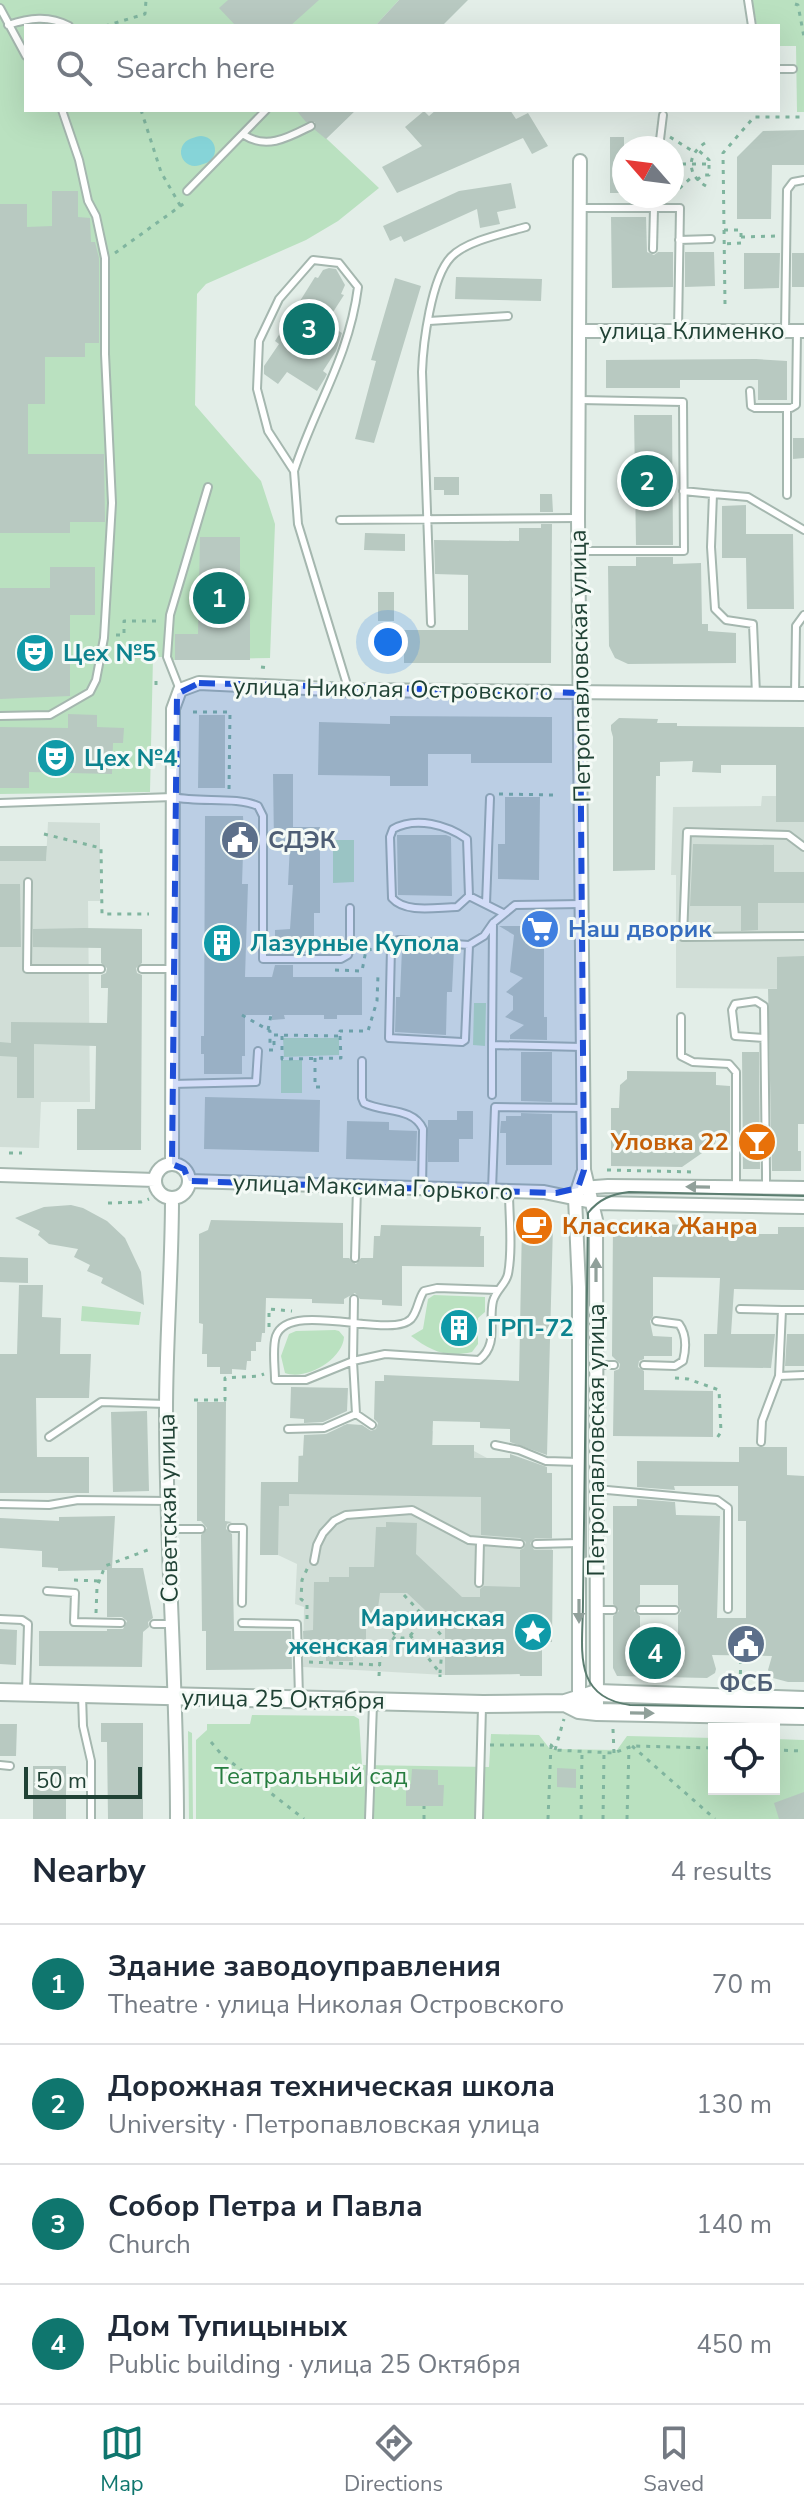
<!DOCTYPE html>
<meta charset="utf-8">
<style>
body{margin:0;font-family:"Nunito Sans",sans-serif;background:#f6f6f7;color:#1f2937}
.controls{position:absolute;right:24px;bottom:24px;display:grid;overflow:hidden;border-radius:0px;box-shadow:0 8px 32px #0002}
.controls button{width:72px;height:72px;display:grid;place-items:center;padding:0;border:0;border-bottom:2px solid #e0e1e3;background:#fff;color:#1f2937;font:40px sans-serif}
.compass{position:absolute;left:612px;top:136px;width:72px;height:72px;border-radius:50%;background:#fff;box-shadow:0 8px 32px #0002;rotate:298deg}
.scale{position:absolute;left:24px;bottom:20px;width:118px;box-sizing:border-box;padding-left:8px;border:4px solid #204235;border-top:0;font-size:22px;line-height:28px;white-space:nowrap;color:#204235;-webkit-text-stroke:6px #f4faf6;paint-order:stroke}
.you{position:absolute;left:388px;top:642px;width:28px;height:28px;margin:-20px;border:6px solid #fff;border-radius:50%;background:#1a73e8;box-shadow:0 0 0 12px #1a73e833}
.badge{display:grid;place-items:center;width:52px;height:52px;border-radius:50%;background:#0f766e;color:#fff;font-size:26px;font-weight:700}
.pin{position:absolute;translate:-50% -50%;border:4px solid #fff;box-shadow:0 2px 8px #0006}
.list{margin:0;padding:0;list-style:none}
h2{display:flex;justify-content:space-between;align-items:center;height:104px;margin:0;padding:0 32px;font-size:34px}
h2 small{font-size:26px;font-weight:400;color:#747a83}
.list li{display:grid;grid-template-columns:52px 1fr auto;gap:24px;align-items:center;box-sizing:border-box;height:120px;padding:0 32px;border-top:2px solid #e0e1e3}
.list b{display:block;font-size:30px;white-space:nowrap}
.list p{margin:0;font-size:26px;white-space:nowrap;color:#747a83}
.list em{font-size:26px;font-style:normal;color:#747a83}
.icon{flex:none;width:44px;height:44px;fill:none;stroke:currentColor;stroke-width:2;stroke-linecap:round;stroke-linejoin:round}
.map{position:relative;flex:none;width:804px;height:1819px;overflow:hidden}
.search{position:absolute;background:#fff;box-shadow:0 8px 32px #0002;left:24px;right:24px;top:24px;height:88px;display:flex;align-items:center;gap:20px;box-sizing:border-box;padding:0 28px;border-radius:0px;color:#747a83;font-size:30px}
.sheet{height:584px;background:#fff}
nav{display:flex;justify-content:space-around;align-items:center;box-sizing:border-box;height:112px;border-top:2px solid #e0e1e3;background:#fff;font-size:22px;color:#747a83}
nav a{display:grid;justify-items:center;gap:4px}
nav .on{color:#0f766e}
.map>svg:first-child{display:block}
</style>
<div class="map">
<svg width="804" height="1819" viewBox="0 0 804 1819">
<rect width="100%" height="100%" fill="#e3eee8"/>
<path fill="#d1ded7" d="M762,796H776V821L804,822V989L676,988V875H671L673,807L761,806Z
M48,822L100,823V901H88L90,1102H41L39,1148L0,1147V861H46Z
M343,1425H356L357,1430L433,1431L432,1459L474,1451L487,1458H522L523,1472L552,1473V1642H542V1676H520L519,1674L445,1675L303,1667L304,1607L295,1604L297,1564L278,1555H260L261,1482H298V1456L303,1455L304,1438L342,1439Z"/>
<path fill="#bae1c0" d="M0,0H399L375,26H26V110H296L379,188L338,221L306,240L206,284L197,294L195,405L261,481L275,524L270,658L172,660L171,657H153L150,792L0,794Z
M752,0H804V112H797L796,46H778V26H757Z
M333,840H354V882L333,883Z
M474,1003H486L485,1046L473,1045Z
M283,1038H339V1055L284,1057Z
M281,1060H302V1093H281Z
M434,1295L485,1297V1312L478,1318V1344L472,1352C446,1358 431,1351 411,1336L423,1329L428,1299Z
M82,1306L141,1312L139,1325L81,1321Z
M335,1330L339,1331L344,1337C343,1359 306,1381 285,1373L281,1356L289,1334L296,1331Z
M252,1715L354,1716L359,1719L362,1765L489,1767L491,1734L539,1735L550,1749L617,1750L627,1736L714,1738V1789H774V1739L804,1740V1819H196V1740L207,1730V1724H250Z
M188,1731L192,1733L193,1819H189Z"/>
<g fill="none" stroke-linecap="round" stroke-linejoin="round">
<path stroke="#86d4d8" stroke-width="28" d="M195,152L201,150"/>
</g>
<path fill="#b8c9c1" fill-rule="evenodd" d="M228,0H319L290,26H236L219,8Z
M399,0H468L442,26H375Z
M296,110H356L326,139L315,130V122H306Z
M436,110H510L516,119L528,113L548,146L532,154L523,138L397,193L382,167L422,146L405,127L424,111L429,116Z
M804,130V165H772L771,219H737V157L763,131Z
M610,137H624V193H610Z
M511,183L516,208L497,212L500,224L480,228L477,209L404,242L401,236L390,241L383,226L459,191Z
M52,191H78V217L90,218L91,242H95L99,258V343H85V357H45V404H28V454H104L105,522H70V533H0V204H27V227L52,226Z
M611,217H646L647,252L654,255L658,252H673V287L612,288Z
M685,252H714L715,286L685,287Z
M744,253H780L779,288L744,289Z
M792,253H804V287H792Z
M329,268L336,269L345,285L341,294L344,295L326,323L342,333L336,351L323,371L327,374L325,378L317,391L287,372L278,384L264,374V366L279,344L275,341L315,277L318,278L323,270Z
M456,277L542,279L541,301L455,299Z
M395,278L421,286L374,443L355,439L376,361L371,360Z
M756,359L787,361V400H758V380H680V388H606V360Z
M634,415H672L673,545H636Z
M793,438H804V458L793,459Z
M434,477H459V495H444V490H434Z
M540,494H552L553,512H540Z
M746,505V534H793L794,609H747L746,558H722V506Z
M541,524H552L551,663H404V630H468V575L435,574L434,540L519,541V528H541Z
M365,533L405,534V551L364,550Z
M200,537H240V598H250V660H175V634H198Z
M636,557H673V564L701,563L702,624H708V631L736,633V663L628,664L615,658L609,646L608,566H636Z
M50,567H95V615H70V696L0,699V588H50Z
M378,592H394V621H378Z
M68,714L97,715V727L124,728L123,743H113L112,774L29,772V788H0V727L68,728Z
M199,715H225V788H198Z
M390,716L552,717V763H471V754H428V786H390V776L318,775L319,722L390,724Z
M619,718L658,719L657,723H677V726L804,727V822H776V765H721V773L692,772L693,761L660,762V776H656L655,870L613,871V737L611,730V725Z
M273,774H293V827H320V913H314V953H275V930L290,929L293,885H288L290,844H274Z
M505,797H540L539,880L498,879V844H505Z
M205,816H243L245,854H243L242,884H248L245,977H272L275,965H293V977H362V1015H337V1019H324V1015H284L285,1019L272,1020V1015H245V1056H242V1074H204V1054H201V1036H204Z
M397,835H446L451,837L452,896L398,895Z
M693,844L774,845V872H804V903H758V930L741,931V906H690Z
M0,846H47L46,861H0Z
M0,884H20L21,947H0Z
M499,926H544V1017H547V1040L510,1039V1035L524,1025L505,1017L513,1010V996L506,992L523,978L510,972L514,935Z
M85,928L142,929V963L136,968L137,973L142,975L141,1150H77V1109H95L96,1046L34,1044V1098H17V1057L0,1056V1042L11,1043V1022L107,1023L108,988H101V975L106,973L107,968L101,963V948L33,947V929Z
M402,948L454,950L452,992H447L446,1035L395,1032L396,997H400Z
M804,956V1124H798V1151H801V1171H772L768,989H777V957Z
M521,1052H552V1102L521,1101Z
M742,1052H759L760,1169H743Z
M627,1071L716,1072V1085L730,1086V1137H717L715,1144L682,1167L611,1166V1108H619L620,1085L627,1079Z
M205,1097L320,1100L319,1152L204,1149Z
M457,1111H473V1139H459V1162H428V1120H457Z
M521,1113L552,1114V1165H506V1133H500L501,1121H506V1116H521Z
M347,1121L389,1122V1130L417,1131L416,1161L346,1159Z
M71,1205L83,1208L107,1221L125,1238L141,1272L144,1305L101,1283L103,1278L87,1271L90,1265L74,1257L78,1249L49,1244L38,1235L40,1231L15,1218L44,1207Z
M211,1220L343,1223V1258H349L356,1264L361,1258H373L374,1236H380L381,1225L481,1227L480,1236H484V1267L402,1266V1306L382,1305V1300L360,1299L355,1293L344,1299V1304L312,1303V1299L266,1298L265,1333H262L261,1342H256V1351H251V1361H247L246,1370L232,1369V1374H220V1367H207V1354H202L203,1324L199,1323V1234L208,1230Z
M522,1223L553,1224L547,1455L510,1442V1429L480,1428V1422L433,1421L432,1445H474V1458H510V1454L547,1467V1473H552V1538H535L530,1543L534,1550H553L552,1642H542V1676H520V1674L445,1675V1629L407,1593H380L376,1624L366,1623V1654H353V1661H326V1654L304,1653L303,1631L313,1630L314,1582H329V1577H349V1567H374L376,1527H386V1522L417,1523L416,1554L462,1597H480V1589L484,1586L520,1587V1550L524,1548L526,1542L520,1538L481,1535V1497L289,1494V1506H279L278,1555H260L261,1482H298L299,1456H303L304,1435L326,1434L347,1424L362,1425L371,1431L376,1429L378,1423L374,1419L375,1381H384V1375L519,1381Z
M613,1224L723,1225V1234H778V1227H804V1290L734,1289L731,1334H775L771,1368L704,1367V1334H717L720,1278L653,1277V1316L650,1321L653,1336L672,1337V1356H644V1359L639,1361L638,1367L644,1371V1390L713,1391V1437L613,1436L614,1371L619,1369L620,1364L612,1356Z
M0,1257L28,1258V1283L0,1282Z
M19,1285H43L42,1317L61,1318L60,1354H91L89,1398H36L37,1457H89V1493H0V1354H17Z
M449,1320H469L468,1337H449Z
M787,1334H804V1366H785Z
M291,1387L348,1388L347,1411L323,1422L304,1423V1419L290,1418Z
M197,1402H226L225,1521L232,1522L227,1524L226,1529L232,1534L234,1631H291L292,1669L206,1670V1631H202L201,1535L207,1528L201,1521H197Z
M147,1411L149,1491L113,1492L111,1412Z
M739,1447H787V1475L804,1476V1682H788L773,1678L768,1670L772,1656L712,1655L716,1669L715,1673L707,1678L617,1676L613,1668V1616L619,1611L613,1604V1506H637V1499L675,1502L676,1515L720,1516L717,1618H746V1521H738V1486H674L675,1490L637,1487V1461L739,1462ZM640,1585H678V1605L681,1611L678,1615V1637H640V1616L634,1611L640,1604Z
M115,1516L112,1568H143L153,1618L148,1622L149,1627L143,1632L142,1667L39,1666V1631H107V1629H123L127,1621L122,1617H107V1570L58,1571V1568L42,1567V1551L0,1548V1518L59,1521V1517Z
M0,1629L17,1630L16,1665L0,1664Z
M101,1723H143V1819H108L107,1742H101Z
M0,1724H17L16,1756H0Z
M33,1766H66V1819H33Z
M557,1768L576,1769V1788L557,1787Z
M412,1769L438,1770V1785H444L443,1806H406V1784H411Z
M804,1792V1819H779L774,1803Z"/>
<g fill="none" stroke-linecap="round" stroke-linejoin="round">
<defs>
<path id="service" d="M748,0L752,26
M0,8L26,56
M8,25C29,18 49,15 69,26
M778,69H793
M244,135C267,150 289,137 311,126
M659,148L663,115
M187,191L266,110
M580,208H680L678,331
M679,240L711,239
M653,249L654,208
M313,260L339,263L358,287C349,358 315,406 294,471L268,431L257,389L259,341L279,299Z
M429,321L508,316
M785,331L787,190L793,182L804,180
M750,391L751,406L755,408H791L796,405L797,331
M787,408V495
M294,471L298,524L348,688
M683,491L713,494
M340,520L577,518
M579,551H684L683,402L580,400
M431,623L422,372C423,344 431,278 451,257C466,241 505,233 526,227
M180,690L167,657L170,615L208,487
M756,694L753,624L726,620L715,609L711,547L713,494L748,497L804,530
M795,694L796,626L804,615
M0,716L50,715L90,692L96,680L104,638L112,503L105,354V258L96,216L88,201L79,160L62,110
M0,803L173,797C200,803 236,796 258,806L263,816V959H341L348,955L350,948V908
M804,847L788,835L687,832L683,937L804,936
M28,882L27,969H101
M469,896L457,907C438,907 406,914 392,898L390,837L393,829C416,816 447,825 467,839L469,896L503,913
M486,904L490,798
M582,904L515,905L493,923L492,1045L583,1047
M469,945L465,1040L462,1042L389,1038L391,947L394,942L398,940L469,945L484,936L493,923
M142,969H172
M681,1017V1056L693,1062L729,1064L736,1072V1187
M764,1038L735,1036L732,1010L735,1004L756,1001L764,1006L766,1173V1187
M362,1061V1098L364,1103C384,1113 413,1107 423,1129L422,1189
M172,1084L256,1082L258,1051
M492,1095V1045
M492,1190L495,1107L584,1108
M355,1258L357,1188
M354,1299L353,1361L306,1380H275C275,1367 272,1348 276,1336C289,1299 391,1340 411,1319C418,1311 418,1299 424,1291L437,1288L497,1290
M740,1309L782,1310
M804,1310H782L779,1376L804,1375
M596,1365H614
M644,1365L675,1366L683,1361C686,1349 687,1335 679,1324L656,1321
M372,1425L356,1414L353,1361L385,1354L479,1360C499,1344 488,1323 493,1301C496,1290 506,1284 508,1274C513,1248 509,1217 509,1191
M288,1429L324,1428L356,1414
M49,1437L101,1402L166,1404
M761,1442L762,1421L779,1376
M495,1445L519,1450L546,1461L580,1462
M596,1489L717,1500L728,1508V1609
M0,1504L49,1505L78,1500L168,1501
M232,1528H243L242,1603
M168,1529H201
M536,1544L579,1543
M314,1561L317,1545L323,1533L334,1521L346,1515L412,1510L469,1540L520,1544
M479,1583L480,1542
M47,1591L75,1593L74,1622L121,1623
M597,1610H613
M640,1610H675
M0,1619L22,1620L28,1624L26,1691
M242,1623L297,1624L299,1697
M154,1624H170
M82,1695L83,1726L91,1761V1819
M0,1765L10,1766
M369,1819L373,1704
M479,1819L482,1707"/>
<path id="minor" d="M580,161L578,518L584,1170L596,1220L597,1712
M579,331H804
M172,1164L173,709L180,690L199,683L349,690L804,694
M155 1181a17 17 0 1 1 34 0a17 17 0 1 1-34 0Z
M0,1175L155,1180
M189,1181L544,1192L597,1203L804,1207
M582,1188L608,1186L804,1188
M172,1198C172,1269 166,1340 166,1411C166,1547 177,1683 177,1819
M579,1706V1287L575,1198L583,1173"/>
<path id="tertiary" d="M0,1692L483,1704L565,1703L597,1693L804,1700
M565,1703L579,1710L597,1712L804,1716"/>
</defs>
<use href="#service" stroke="#a5b7af" stroke-width="10"/>
<use href="#minor" stroke="#a5b7af" stroke-width="16"/>
<use href="#tertiary" stroke="#a5b7af" stroke-width="20"/>
<path stroke="#80b59f" stroke-width="3" stroke-dasharray="4 6" stroke-linecap="butt" d="M795,4L798,5L804,37
M105,26L145,14L146,0
M141,110L161,172L181,207
M670,137L694,152
M705,143C687,154 686,175 706,186
M672,164H709V160L697,149
M697,180L703,175H709V165
M672,195L693,176
M724,230H741V243L724,244
M741,237L776,236
M115,253L186,202
M725,304L723,153L754,117H804
M116,635H124V621H158
M261,667L270,668
M156,685V681
M193,712H230L229,791
M499,794L556,795
M44,834L101,848L102,914H149
M335,970L362,971L366,950L379,949V952
M242,1015L270,1031V1045H274
M268,1030L271,1015
M282,1036V1059L341,1058L340,1036
M269,1050H274V1035L340,1036V1031H368L377,1001L378,975
M315,1058V1087H325
M9,1153H22
M607,1170L696,1172
M108,1203L141,1202L149,1199
M269,1327V1309L292,1311
M675,1378L688,1379L719,1390L721,1432L715,1441
M194,1400H225V1378L259,1376L264,1374
M74,1580L99,1581
M404,1595L443,1637L440,1673
M96,1613L97,1587L105,1566L153,1548
M392 1627a11 11 0 1 1 22 0a11 11 0 1 1-22 0Z
M307,1619V1604L301,1599L302,1580L308,1567
M410,1635L440,1673V1677
M309,1662L380,1665
M379,1676L380,1658L396,1635
M740,1684L741,1656
M613,1729L614,1753
M211,1742L222,1755L304,1819
M490,1745H551L555,1750L614,1753L632,1746L714,1748
M632,1746L715,1819
M555,1750L564,1719
M774,1750L804,1751
M424,1819V1806
M548,1819L551,1745
M581,1819L582,1752
M603,1819L604,1753
M627,1819L629,1748"/>
<use href="#service" stroke="#fff" stroke-width="6"/>
<use href="#minor" stroke="#fff" stroke-width="12"/>
<use href="#tertiary" stroke="#fff" stroke-width="16"/>
<path stroke="#5b7d70" stroke-width="2" d="M804,1196L629,1192C612,1194 599,1199 588,1213L583,1602C583,1648 571,1697 630,1705L804,1708"/>
</g>
<defs><path id="oneway-solid" d="M-6-.8H1V-3.2L6.5 0L1 3.2V.8H-6Z" transform="scale(2)"/></defs>
<g fill="#90a09a">
<use href="#oneway-solid" transform="translate(698 1187) rotate(-179)"/>
<use href="#oneway-solid" transform="translate(596 1270) rotate(-90)"/>
<use href="#oneway-solid" transform="translate(579 1611) rotate(90)"/>
<use href="#oneway-solid" transform="translate(642 1713) rotate(1)"/>
</g>
<path fill="#1d4ed8" fill-opacity="0.2" stroke="#1d4ed8" stroke-width="6" stroke-dasharray="16 10" stroke-linejoin="round" d="M199,683L580,693L584,1170L578,1188L556,1193L189,1181L184,1169L172,1164L177,694Z"/>
<defs>
<symbol id="theatre-disc" viewBox="-11 -11 22 22"><circle r="9.5" fill="#0f9aa8" stroke="#f4faf6"/><path d="M-5-5.5Q0-4 5-5.5V0Q5 5 0 6Q-5 5-5 0ZM-3.3-2.5H-1v1.5H-3.3ZM1-2.5H3.3v1.5H1ZM-2.8 1Q0 5.5 2.8 1Z" fill="#fff"/></symbol>
<symbol id="civic-disc" viewBox="-11 -11 22 22"><circle r="9.5" fill="#5c6f8a" stroke="#f4faf6"/><path d="M-.6-6.5H3V-4.5H.6V-3L4-1V1h2V6H-6V1h2V-1L-.6-3ZM-1.2 2.5V6h2.4V2.5Z" fill="#fff"/></symbol>
<symbol id="supermarket-disc" viewBox="-11 -11 22 22"><circle r="9.5" fill="#3f7fe0" stroke="#f4faf6"/><path d="M-6-5.5h2.5l.6 2H6L4.5 2H-2.5L-4.4-4H-6ZM-1.5 3.2a1.3 1.3 0 1 0 .1 0ZM3 3.2a1.3 1.3 0 1 0 .1 0Z" fill="#fff"/></symbol>
<symbol id="building-disc" viewBox="-11 -11 22 22"><circle r="9.5" fill="#0f9aa8" stroke="#f4faf6"/><path d="M-4-6H4V6H1V3H-1V6H-4ZM-2.5-4.3h1.7v1.8h-1.7ZM.8-4.3h1.7v1.8H.8ZM-2.5-1h1.7V.8h-1.7ZM.8-1h1.7V.8H.8Z" fill="#fff"/></symbol>
<symbol id="bar-disc" viewBox="-11 -11 22 22"><circle r="9.5" fill="#e8710a" stroke="#f4faf6"/><path d="M-6-5H6L.8 .8V4.5H3.5V6h-7V4.5H-.8V.8Z" fill="#fff"/></symbol>
<symbol id="cafe-disc" viewBox="-11 -11 22 22"><circle r="9.5" fill="#e8710a" stroke="#f4faf6"/><path d="M-5.5-4.5H6V0H3Q3 3.5 0 3.5H-2.5Q-5.5 3.5-5.5 0ZM3-3.2v2h1.7v-2ZM-6 4.5H4V6H-6Z" fill="#fff"/></symbol>
<symbol id="sight-disc" viewBox="-11 -11 22 22"><circle r="9.5" fill="#0f9aa8" stroke="#f4faf6"/><path d="M0-6L1.8-2.2L6-1.7L2.9 1.2L3.7 5.4L0 3.3L-3.7 5.4L-2.9 1.2L-6-1.7L-1.8-2.2Z" fill="#fff"/></symbol>
</defs>
<g fill-rule="evenodd">
<use href="#theatre-disc" x="13" y="631" width="44" height="44"/>
<use href="#theatre-disc" x="34" y="736" width="44" height="44"/>
<use href="#civic-disc" x="218" y="818" width="44" height="44"/>
<use href="#supermarket-disc" x="518" y="907" width="44" height="44"/>
<use href="#building-disc" x="200" y="921" width="44" height="44"/>
<use href="#bar-disc" x="735" y="1120" width="44" height="44"/>
<use href="#cafe-disc" x="512" y="1204" width="44" height="44"/>
<use href="#building-disc" x="437" y="1306" width="44" height="44"/>
<use href="#sight-disc" x="511" y="1610" width="44" height="44"/>
<use href="#civic-disc" x="724" y="1622" width="44" height="44"/>
</g>
<g text-anchor="middle" dominant-baseline="central" stroke-width="6" stroke-linejoin="round" paint-order="stroke">
<g font-size="24" fill="#204235" stroke="#f4faf6">
<text x="692" y="331">улица Клименко</text>
<text transform="translate(580 666) rotate(-91)">Петропавловская улица</text>
<text transform="translate(393 689) rotate(1)">улица Николая Островского</text>
<text transform="translate(373 1187) rotate(2)">улица Максима Горького</text>
<text transform="translate(596 1440) rotate(-90)">Петропавловская улица</text>
<text transform="translate(168 1508) rotate(-91)">Советская улица</text>
<text transform="translate(283 1699) rotate(1)">улица 25 Октября</text>
</g>
<g font-size="24" font-weight="bold" fill="#0d838f" stroke="#f4faf6" text-anchor="start">
<text x="63" y="653">Цех №5</text>
<text x="84" y="758">Цех №4</text>
<text x="250" y="943">Лазурные Купола</text>
<text x="487" y="1328">ГРП-72</text>
<text x="505" y="1618" text-anchor="end">Мариинская<tspan x="505" dy="28">женская гимназия</tspan></text>
</g>
<g font-size="24" font-weight="bold" fill="#4e5e75" stroke="#f4faf6" text-anchor="start">
<text x="268" y="840">СДЭК</text>
<text x="746" y="1683" text-anchor="middle">ФСБ</text>
</g>
<g font-size="24" font-weight="bold" fill="#366cbe" stroke="#f4faf6" text-anchor="start">
<text x="568" y="929">Наш дворик</text>
</g>
<g font-size="24" font-weight="bold" fill="#c56008" stroke="#f4faf6" text-anchor="end">
<text x="729" y="1142">Уловка 22</text>
<text x="562" y="1226" text-anchor="start">Классика Жанра</text>
</g>
<g font-size="24" fill="#267d3f" stroke="#f4faf6">
<text x="311" y="1776">Театральный сад</text>
</g>
</g>
</svg>
<div class="controls">
<button><svg class="icon" aria-label="locate" viewBox="0 0 24 24"><circle cx="12" cy="12" r="6"/><path d="M12 2v4M12 18v4M2 12h4M18 12h4"/></svg></button>
</div>
<svg class="compass" viewBox="-18 -18 36 36"><path d="M0-13l5 13h-10z" fill="#e53935"/><path d="M0 13l5-13h-10z" fill="#747a83"/></svg>
<div class="scale">50 m</div>
<div class="you"></div>
<div class="pin badge" style="left:219px;top:598px">1</div>
<div class="pin badge" style="left:647px;top:481px">2</div>
<div class="pin badge" style="left:309px;top:329px">3</div>
<div class="pin badge" style="left:655px;top:1653px">4</div>
<div class="search"><svg class="icon" aria-label="search" viewBox="0 0 24 24"><circle cx="10" cy="10" r="6"/><path d="M15 15l6 6"/></svg>Search here</div>
</div>
<section class="sheet">
<h2>Nearby<small>4 results</small></h2>
<ul class="list">
<li><span class="badge">1</span><div><b>Здание заводоуправления</b><p>Theatre · улица Николая Островского</p></div><em>70 m</em></li>
<li><span class="badge">2</span><div><b>Дорожная техническая школа</b><p>University · Петропавловская улица</p></div><em>130 m</em></li>
<li><span class="badge">3</span><div><b>Собор Петра и Павла</b><p>Church</p></div><em>140 m</em></li>
<li><span class="badge">4</span><div><b>Дом Тупицыных</b><p>Public building · улица 25 Октября</p></div><em>450 m</em></li>
</ul>
</section>
<nav>
<a class="on"><svg class="icon" aria-label="map" viewBox="0 0 24 24"><path d="M3 6l6-2 6 2 6-2v14l-6 2-6-2-6 2zM9 4v14M15 6v14"/></svg>Map</a>
<a><svg class="icon" aria-label="directions" viewBox="0 0 24 24"><path d="M12 3l9 9-9 9-9-9zM9 14v-3h6M13 9l2 2-2 2"/></svg>Directions</a>
<a><svg class="icon" aria-label="saved" viewBox="0 0 24 24"><path d="M7 4h10v16l-5-4-5 4z"/></svg>Saved</a>
</nav>
